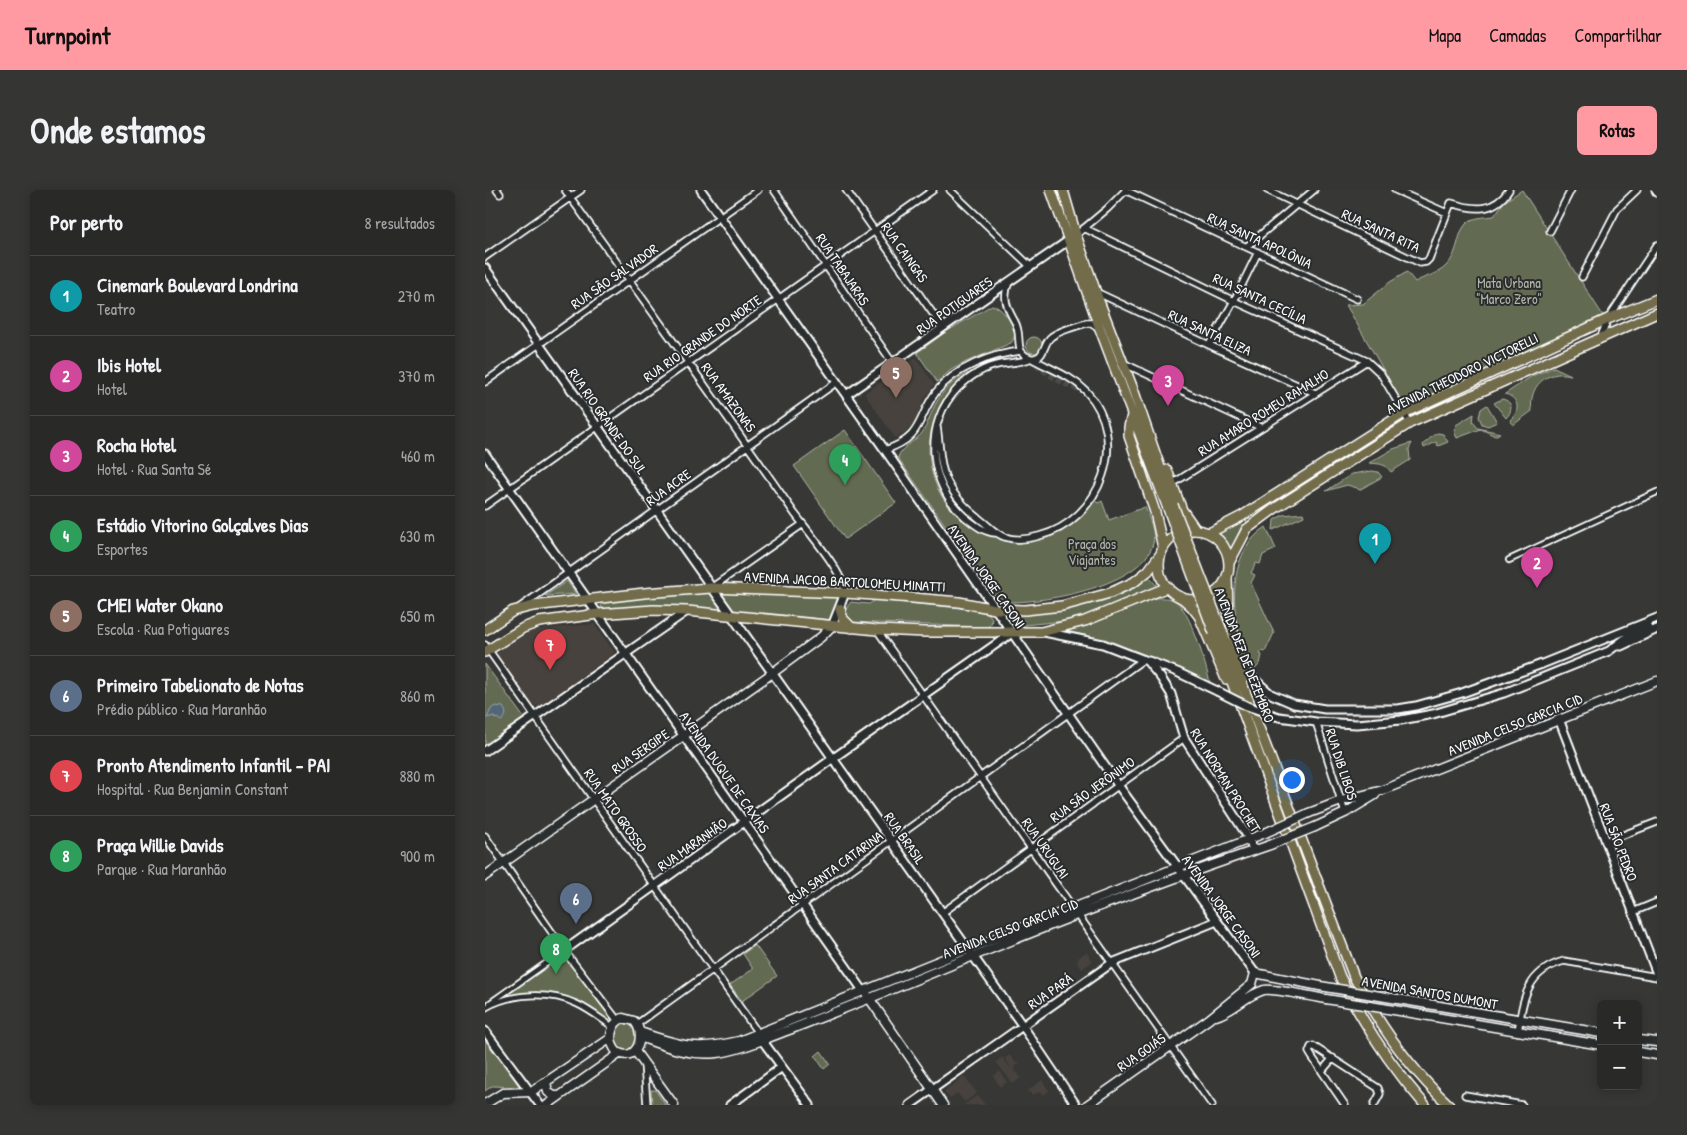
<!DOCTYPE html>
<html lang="pt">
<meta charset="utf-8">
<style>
body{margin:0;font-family:"Patrick Hand",sans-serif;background:#353534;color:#f1f3f6}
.controls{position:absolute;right:15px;bottom:15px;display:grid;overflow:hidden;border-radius:8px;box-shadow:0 2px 12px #0003}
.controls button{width:45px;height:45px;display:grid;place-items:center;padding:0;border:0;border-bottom:1px solid #454545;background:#292928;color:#f1f3f6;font:25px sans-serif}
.you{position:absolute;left:806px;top:589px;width:18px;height:18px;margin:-12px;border:4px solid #fff;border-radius:50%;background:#1a73e8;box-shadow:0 0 0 8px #1a73e833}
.badge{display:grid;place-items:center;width:32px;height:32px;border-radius:50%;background:#ff9aa2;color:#fff;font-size:16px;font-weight:700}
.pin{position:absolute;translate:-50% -41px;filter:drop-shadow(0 1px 2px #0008)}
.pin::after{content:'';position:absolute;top:26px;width:18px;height:15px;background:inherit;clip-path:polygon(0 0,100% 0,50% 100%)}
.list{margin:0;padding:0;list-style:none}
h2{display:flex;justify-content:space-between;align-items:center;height:65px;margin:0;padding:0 20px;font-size:21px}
h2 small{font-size:16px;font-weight:400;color:#a5a6a8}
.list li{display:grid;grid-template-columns:32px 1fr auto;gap:15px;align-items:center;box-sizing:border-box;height:80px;padding:0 20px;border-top:1px solid #454545}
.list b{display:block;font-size:19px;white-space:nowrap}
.list p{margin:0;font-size:16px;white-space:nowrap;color:#a5a6a8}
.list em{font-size:16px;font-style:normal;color:#a5a6a8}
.map{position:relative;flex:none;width:1172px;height:915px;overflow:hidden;border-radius:8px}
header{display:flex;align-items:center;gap:30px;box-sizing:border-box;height:70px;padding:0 25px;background:#ff9aa2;color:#111}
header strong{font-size:24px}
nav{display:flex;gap:28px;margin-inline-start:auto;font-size:18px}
.intro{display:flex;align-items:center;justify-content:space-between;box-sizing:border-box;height:120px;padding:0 30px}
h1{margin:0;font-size:35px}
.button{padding:12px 22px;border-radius:8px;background:#ff9aa2;color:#111;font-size:18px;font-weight:700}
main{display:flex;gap:30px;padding:0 30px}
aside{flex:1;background:#292928;border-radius:8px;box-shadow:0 2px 12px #0003}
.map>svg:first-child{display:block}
</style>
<header>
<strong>Turnpoint</strong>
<nav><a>Mapa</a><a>Camadas</a><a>Compartilhar</a></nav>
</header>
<div class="intro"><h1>Onde estamos</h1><a class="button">Rotas</a></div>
<main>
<aside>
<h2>Por perto<small>8 resultados</small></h2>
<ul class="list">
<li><span class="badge" style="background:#0f9aa8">1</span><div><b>Cinemark Boulevard Londrina</b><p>Teatro</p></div><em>270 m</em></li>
<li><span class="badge" style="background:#d1479c">2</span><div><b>Ibis Hotel</b><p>Hotel</p></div><em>370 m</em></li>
<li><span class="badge" style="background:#d1479c">3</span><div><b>Rocha Hotel</b><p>Hotel · Rua Santa Sé</p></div><em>460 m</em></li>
<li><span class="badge" style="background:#2e9e5b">4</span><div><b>Estádio Vitorino Golçalves Dias</b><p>Esportes</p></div><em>630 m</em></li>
<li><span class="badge" style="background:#8d6e63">5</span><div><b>CMEI Water Okano</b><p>Escola · Rua Potiguares</p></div><em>650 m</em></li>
<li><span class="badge" style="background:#5c6f8a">6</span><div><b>Primeiro Tabelionato de Notas</b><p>Prédio público · Rua Maranhão</p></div><em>860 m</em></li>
<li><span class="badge" style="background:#e0444e">7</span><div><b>Pronto Atendimento Infantil - PAI</b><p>Hospital · Rua Benjamin Constant</p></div><em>880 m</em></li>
<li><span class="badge" style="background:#2e9e5b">8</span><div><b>Praça Willie Davids</b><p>Parque · Rua Maranhão</p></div><em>900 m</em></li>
</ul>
</aside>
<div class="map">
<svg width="1172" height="915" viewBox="0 0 1172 915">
<rect width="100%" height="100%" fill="#373735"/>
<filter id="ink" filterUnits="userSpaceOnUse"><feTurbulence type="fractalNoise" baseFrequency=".02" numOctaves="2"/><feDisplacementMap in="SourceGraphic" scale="10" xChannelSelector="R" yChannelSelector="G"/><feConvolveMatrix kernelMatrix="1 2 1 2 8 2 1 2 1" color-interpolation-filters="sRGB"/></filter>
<g filter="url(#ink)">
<path fill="#46423d" d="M431,168L449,194L439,209L430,233L419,244L410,248L380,204L381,202Z
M109,434L129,461L128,464L54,517L47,515L12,465L13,460L35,446L48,440Z
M601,762L608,771L597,779L591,771L594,770L593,768Z
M525,865L531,873L533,871L535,873L529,877L531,880L529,882L530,883L532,882L536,888L528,894L511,872L517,867L527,880L520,868Z
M515,881L522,892L515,897L508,886Z
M479,886L492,903L480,912L472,903L465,909L459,902Z
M557,890L564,901L558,905L555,902L547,905L545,902L543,903L542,901Z
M493,905L500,915H479Z"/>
<path fill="#626b51" stroke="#b0b5a8" d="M1037,0L1119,127L921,219L861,115L878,114L905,92L922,82L930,92C940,86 952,85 961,76C976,62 970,39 986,30C992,27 1003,27 1009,26L1019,12Z
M507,115C515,116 529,133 530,141C530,146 529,149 526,153L481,172L466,180L452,192L432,163L459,143Z
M541 155a8 8 0 1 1 16 0a8 8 0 1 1-16 0Z
M1069,177L1086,185C1061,179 1043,197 1047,221L1028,235L1025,230C1036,221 1034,208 1020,204L1047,186Z
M483,183L484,185C423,227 434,320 504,344C513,347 525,351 534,350C541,350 549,346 556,344C583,337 591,332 609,310L613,313L617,311L624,330L660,317C664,328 671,343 668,354C656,396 562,412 525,412H519L509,404L413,268C415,257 430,252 437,243C443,235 445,224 450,215C457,201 469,190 483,183Z
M1017,209C1028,211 1028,221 1021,228L1009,213Z
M1002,215L1012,232L1003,236L997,234L994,227L996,219Z
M989,224L988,232L993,238L1015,243L1010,246L996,239L972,248L969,241L971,235Z
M916,230L918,231L916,234L801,306H799V304Z
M360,240L411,313L360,349L309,276Z
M953,243L958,244L963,252L953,256L951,252L939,258L938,254C944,251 946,245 953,243Z
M927,253L924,259L925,270L906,282C900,273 894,274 884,273L908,259Z
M887,281L893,282L897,287L874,300L872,298L862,295L841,301L867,284Z
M791,309L793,311L762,333L760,328Z
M818,323L819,326L788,340L789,330L798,325Z
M754,332H757V335L746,361L742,352L734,343Z
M781,337L791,359L778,365L775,374L771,373L766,383L770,385L766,393L789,443L780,462L777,461L775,464L777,465L775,474L770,479H765C758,471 756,457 754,446C746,410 745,360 781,337Z
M664,387L672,396L634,413L587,430L530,436L522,424L569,422L618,411Z
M82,391L91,404L60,406Z
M234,401L356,406L345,431L250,423Z
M222,402L227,405L235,416L234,420H117L116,417L117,413L121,411Z
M670,408C677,408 684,407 690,411C705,419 721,475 725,493L608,447L580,441L662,410Z
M390,410L496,420L503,423L507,428L506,434L502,437L364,432C360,424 359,419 366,412L384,414Z
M0,474L39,528L37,530L0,556Z
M270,755L292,786L257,811L245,795L268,779L258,764Z
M78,764L126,829L125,831C114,824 103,816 91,811C65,800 37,803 11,810Z
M138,831L150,835L152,845L146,859L139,861L133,859C128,845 127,841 138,831Z
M0,847L35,897L7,896L0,901Z
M336,861L345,874L339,879L330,866Z
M166,900H170L181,915H167Z"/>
<path fill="#536676" stroke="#98a3ad" d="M10,516L18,517C21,522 23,526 16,531L12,528L10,529L9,526L2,528L6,519Z"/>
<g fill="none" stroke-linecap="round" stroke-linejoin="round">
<path stroke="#4b4b49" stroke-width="5.5" stroke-dasharray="5.5 3" stroke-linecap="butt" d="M546,168C557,183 583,197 601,202"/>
<defs>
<path id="pedestrian" d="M1024,370L1172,302
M5,813L80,760
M0,818C26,803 64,801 92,814C105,820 116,829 128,837"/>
<path id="minor" d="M12,0L15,4
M80,0C157,108 235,215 310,324C323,341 359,383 360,403
M289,0L407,172
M361,0L458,138
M465,0L546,77
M640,0L872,109
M782,0L935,73L941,72L944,69L966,13C989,20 1009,23 1024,0
M910,0L962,23
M599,38L749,111L882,171L896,184L925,233
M1065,41L1086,0
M591,45L622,19L641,0
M761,57L829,0
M0,67L96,0
M1097,87L1132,19L1152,0
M524,92C517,108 522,118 530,132C536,143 532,153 536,161C538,164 542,167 546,168C560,170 558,153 566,147C573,141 592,136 602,133H607L615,139
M611,102L724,155L830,203
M1115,149L1123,129L1172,55
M724,155L749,111L773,62
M638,173L775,237
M0,192L273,0
M452,237C455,254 454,271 460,286C467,305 481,318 496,330C504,336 510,344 520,347C531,351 543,349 554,346C616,331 646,249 601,201C585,185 565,179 546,168C536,173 527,172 516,174C500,177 485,186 473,198C438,233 442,294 480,327C489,334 498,342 510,343
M400,260C439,247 431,229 451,202C470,178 506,164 536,161
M687,294L882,171
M0,316L448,0
M226,398L318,334
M34,418L352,192
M392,440L727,915
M0,455L275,846
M831,532L860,623
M0,646L84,767L133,831
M1120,652L1172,632
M1148,722L1172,712
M457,723L699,548
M152,834L659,469
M1033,842C1038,808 1042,781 1079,771L1172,787
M159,873L162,915
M837,881L848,868
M980,905L1037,915
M860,915L827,867L824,862L826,857L828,856L893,898L895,904L889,915"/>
<path id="tertiary" d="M216,0L400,260L633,595L770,783
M1171,0L1172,2
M0,78L537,835L591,915
M361,205L587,48
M0,264L379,802
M347,436L360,403
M559,442L618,454L662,471L676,488L686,504L699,548L765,650L768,661
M1136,456L1172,439
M664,471L692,482L732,501
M758,479L786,504L809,514L840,519H913L931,516L977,503L1057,474L1172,428
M794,527L831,532L872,534L916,530L948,524L1019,503L1124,461L1145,445L1163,437
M1074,529L1172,784
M0,561L202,421
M80,760L347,569L527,443
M0,841L55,915
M277,850L325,915
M245,915L297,877
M425,915L627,773L732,731"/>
<path id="secondary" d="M824,623L856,611L898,600L1172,491
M830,637L860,623L890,605
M0,686L286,484L336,447L347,436
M382,805L458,915
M895,806L1116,843
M897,818L1116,855
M731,826C748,821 761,805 779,800C787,798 830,807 841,809
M138,828L149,831C162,844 152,874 132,862C123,852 124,834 138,828Z
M155,842C195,856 212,861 254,851L483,759L780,643
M155,847C182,857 203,866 232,863C257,860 281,848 304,840C348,823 391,806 435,788C550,740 667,695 785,655
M1153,850L1172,852
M150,861L189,915
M1153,862L1172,865
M61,892L63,902L69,906H74
M0,914L18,903L46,902L126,848
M62,915L134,864
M602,915L724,829L767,794L770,783L835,796"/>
<path id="primary" d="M674 375a35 35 0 1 1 70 0a35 35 0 1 1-70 0Z
M724,343L757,326L919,223L1123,129L1172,109
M744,373L762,339L789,319L925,233L1172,123
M355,419L358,429L367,438
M0,440L28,421L48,416L159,403L226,398L360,403L428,408L474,412L510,419L540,420L577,416L625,403L649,392L663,381L675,365
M0,462L38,438L54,432L113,424L168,420L202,421L392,440L440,442H556L600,431L683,397"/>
<path id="trunk" d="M566,0L615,139L682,316
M578,0L591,45L614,111L648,199L688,315
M647,225L644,237V246L670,322L678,358
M682,280L697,320L711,340
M742,386L743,421L759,488
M696,407L707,417L714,426L741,489
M737,441L869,787C894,835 924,878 964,915
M729,443L855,787C878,834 906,876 940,915"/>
</defs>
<use href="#pedestrian" stroke="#fff" stroke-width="8"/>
<use href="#minor" stroke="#fff" stroke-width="9"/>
<use href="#tertiary" stroke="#fff" stroke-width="11"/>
<use href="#secondary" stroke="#fff" stroke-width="11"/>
<use href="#primary" stroke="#fff" stroke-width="12"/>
<use href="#trunk" stroke="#fff" stroke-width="12"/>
<use href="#pedestrian" stroke="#2a2d2e" stroke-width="4.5"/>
<use href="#minor" stroke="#2a2d2e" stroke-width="5.5"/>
<use href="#tertiary" stroke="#2a2d2e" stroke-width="7"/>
<use href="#secondary" stroke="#2a2d2e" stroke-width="8"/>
<use href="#primary" stroke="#726c4b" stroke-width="9"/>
<use href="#trunk" stroke="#726c4b" stroke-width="9"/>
<defs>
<path id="tertiary-bridge" d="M732,501L762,516L794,527"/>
<path id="secondary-bridge" d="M780,643L824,623
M785,655L830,637
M835,796L895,806
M841,809L897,818"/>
<path id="trunk-bridge" d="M688,315L737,441
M682,316L729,443"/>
</defs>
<use href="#tertiary-bridge" stroke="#fff" stroke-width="11" stroke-linecap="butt"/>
<use href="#secondary-bridge" stroke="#fff" stroke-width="11" stroke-linecap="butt"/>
<use href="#trunk-bridge" stroke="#fff" stroke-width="12" stroke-linecap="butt"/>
<use href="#tertiary-bridge" stroke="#2a2d2e" stroke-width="7"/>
<use href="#secondary-bridge" stroke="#2a2d2e" stroke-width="8"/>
<use href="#trunk-bridge" stroke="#726c4b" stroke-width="9"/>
</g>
</g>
<g text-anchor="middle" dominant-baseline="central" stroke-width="4" stroke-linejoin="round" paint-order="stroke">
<g font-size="14" fill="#fff" stroke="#2a2d2e">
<text transform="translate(896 40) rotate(25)">RUA SANTA RITA</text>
<text transform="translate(775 50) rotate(25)">RUA SANTA APOLÔNIA</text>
<text transform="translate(420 62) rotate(55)">RUA CAINGAS</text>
<text transform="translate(358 79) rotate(56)">RUA TABAJARAS</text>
<text transform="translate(129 86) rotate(-35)">RUA SÃO SALVADOR</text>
<text transform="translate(775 108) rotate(25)">RUA SANTA CECÍLIA</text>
<text transform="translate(469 115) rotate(-35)">RUA POTIGUARES</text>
<text transform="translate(725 142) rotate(25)">RUA SANTA ELIZA</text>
<text transform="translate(217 148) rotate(-35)">RUA RIO GRANDE DO NORTE</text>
<text transform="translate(977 183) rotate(-26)">AVENIDA THEODORO VICTORELLI</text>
<text transform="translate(244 207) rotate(54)">RUA AMAZONAS</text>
<text transform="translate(778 222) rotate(-32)">RUA AMARO ROMEU RAMALHO</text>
<text transform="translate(123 231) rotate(55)">RUA RIO GRANDE DO SUL</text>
<text transform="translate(183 297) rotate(-36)">RUA ACRE</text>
<text transform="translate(502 386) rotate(55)">AVENIDA JORGE CASONI</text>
<text transform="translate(360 391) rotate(3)">AVENIDA JACOB BARTOLOMEU MINATTI</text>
<text transform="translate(760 465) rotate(69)">AVENIDA DEZ DE DEZEMBRO</text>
<text transform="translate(1030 534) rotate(-22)">AVENIDA CELSO GARCIA CID</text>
<text transform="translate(155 561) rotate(-35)">RUA SERGIPE</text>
<text transform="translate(857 574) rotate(72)">RUA DIB LIBOS</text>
<text transform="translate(240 582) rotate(55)">AVENIDA DUQUE DE CAXIAS</text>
<text transform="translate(741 590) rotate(58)">RUA NORMAN PROCHET</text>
<text transform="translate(607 599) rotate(-36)">RUA SÃO JERÔNIMO</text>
<text transform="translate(131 620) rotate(55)">RUA MATO GROSSO</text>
<text transform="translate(420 648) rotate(55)">RUA BRASIL</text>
<text transform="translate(1134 652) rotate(69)">RUA SÃO PEDRO</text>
<text transform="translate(207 654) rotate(-35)">RUA MARANHÃO</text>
<text transform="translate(561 658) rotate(55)">RUA URUGUAI</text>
<text transform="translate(350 677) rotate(-36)">RUA SANTA CATARINA</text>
<text transform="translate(737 716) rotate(54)">AVENIDA JORGE CASONI</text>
<text transform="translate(525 738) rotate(-21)">AVENIDA CELSO GARCIA CID</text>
<text transform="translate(565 801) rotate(-35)">RUA PARÁ</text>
<text transform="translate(945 802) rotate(10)">AVENIDA SANTOS DUMONT</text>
<text transform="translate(656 862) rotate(-35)">RUA GOIÁS</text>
</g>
<g font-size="14" fill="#b0b5a8" stroke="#2a2d2e">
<text x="1024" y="92">Mata Urbana<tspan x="1024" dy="16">"Marco Zero"</tspan></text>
<text x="607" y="353">Praça dos<tspan x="607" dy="16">Viajantes</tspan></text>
</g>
</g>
</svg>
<div class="controls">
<button>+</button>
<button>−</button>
</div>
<div class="you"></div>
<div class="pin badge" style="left:890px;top:374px;background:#0f9aa8">1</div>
<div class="pin badge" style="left:1052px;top:398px;background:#d1479c">2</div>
<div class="pin badge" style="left:683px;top:216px;background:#d1479c">3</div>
<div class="pin badge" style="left:360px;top:295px;background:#2e9e5b">4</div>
<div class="pin badge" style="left:411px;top:208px;background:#8d6e63">5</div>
<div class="pin badge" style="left:91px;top:734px;background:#5c6f8a">6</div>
<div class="pin badge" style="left:65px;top:480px;background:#e0444e">7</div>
<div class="pin badge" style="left:71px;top:784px;background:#2e9e5b">8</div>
</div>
</main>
